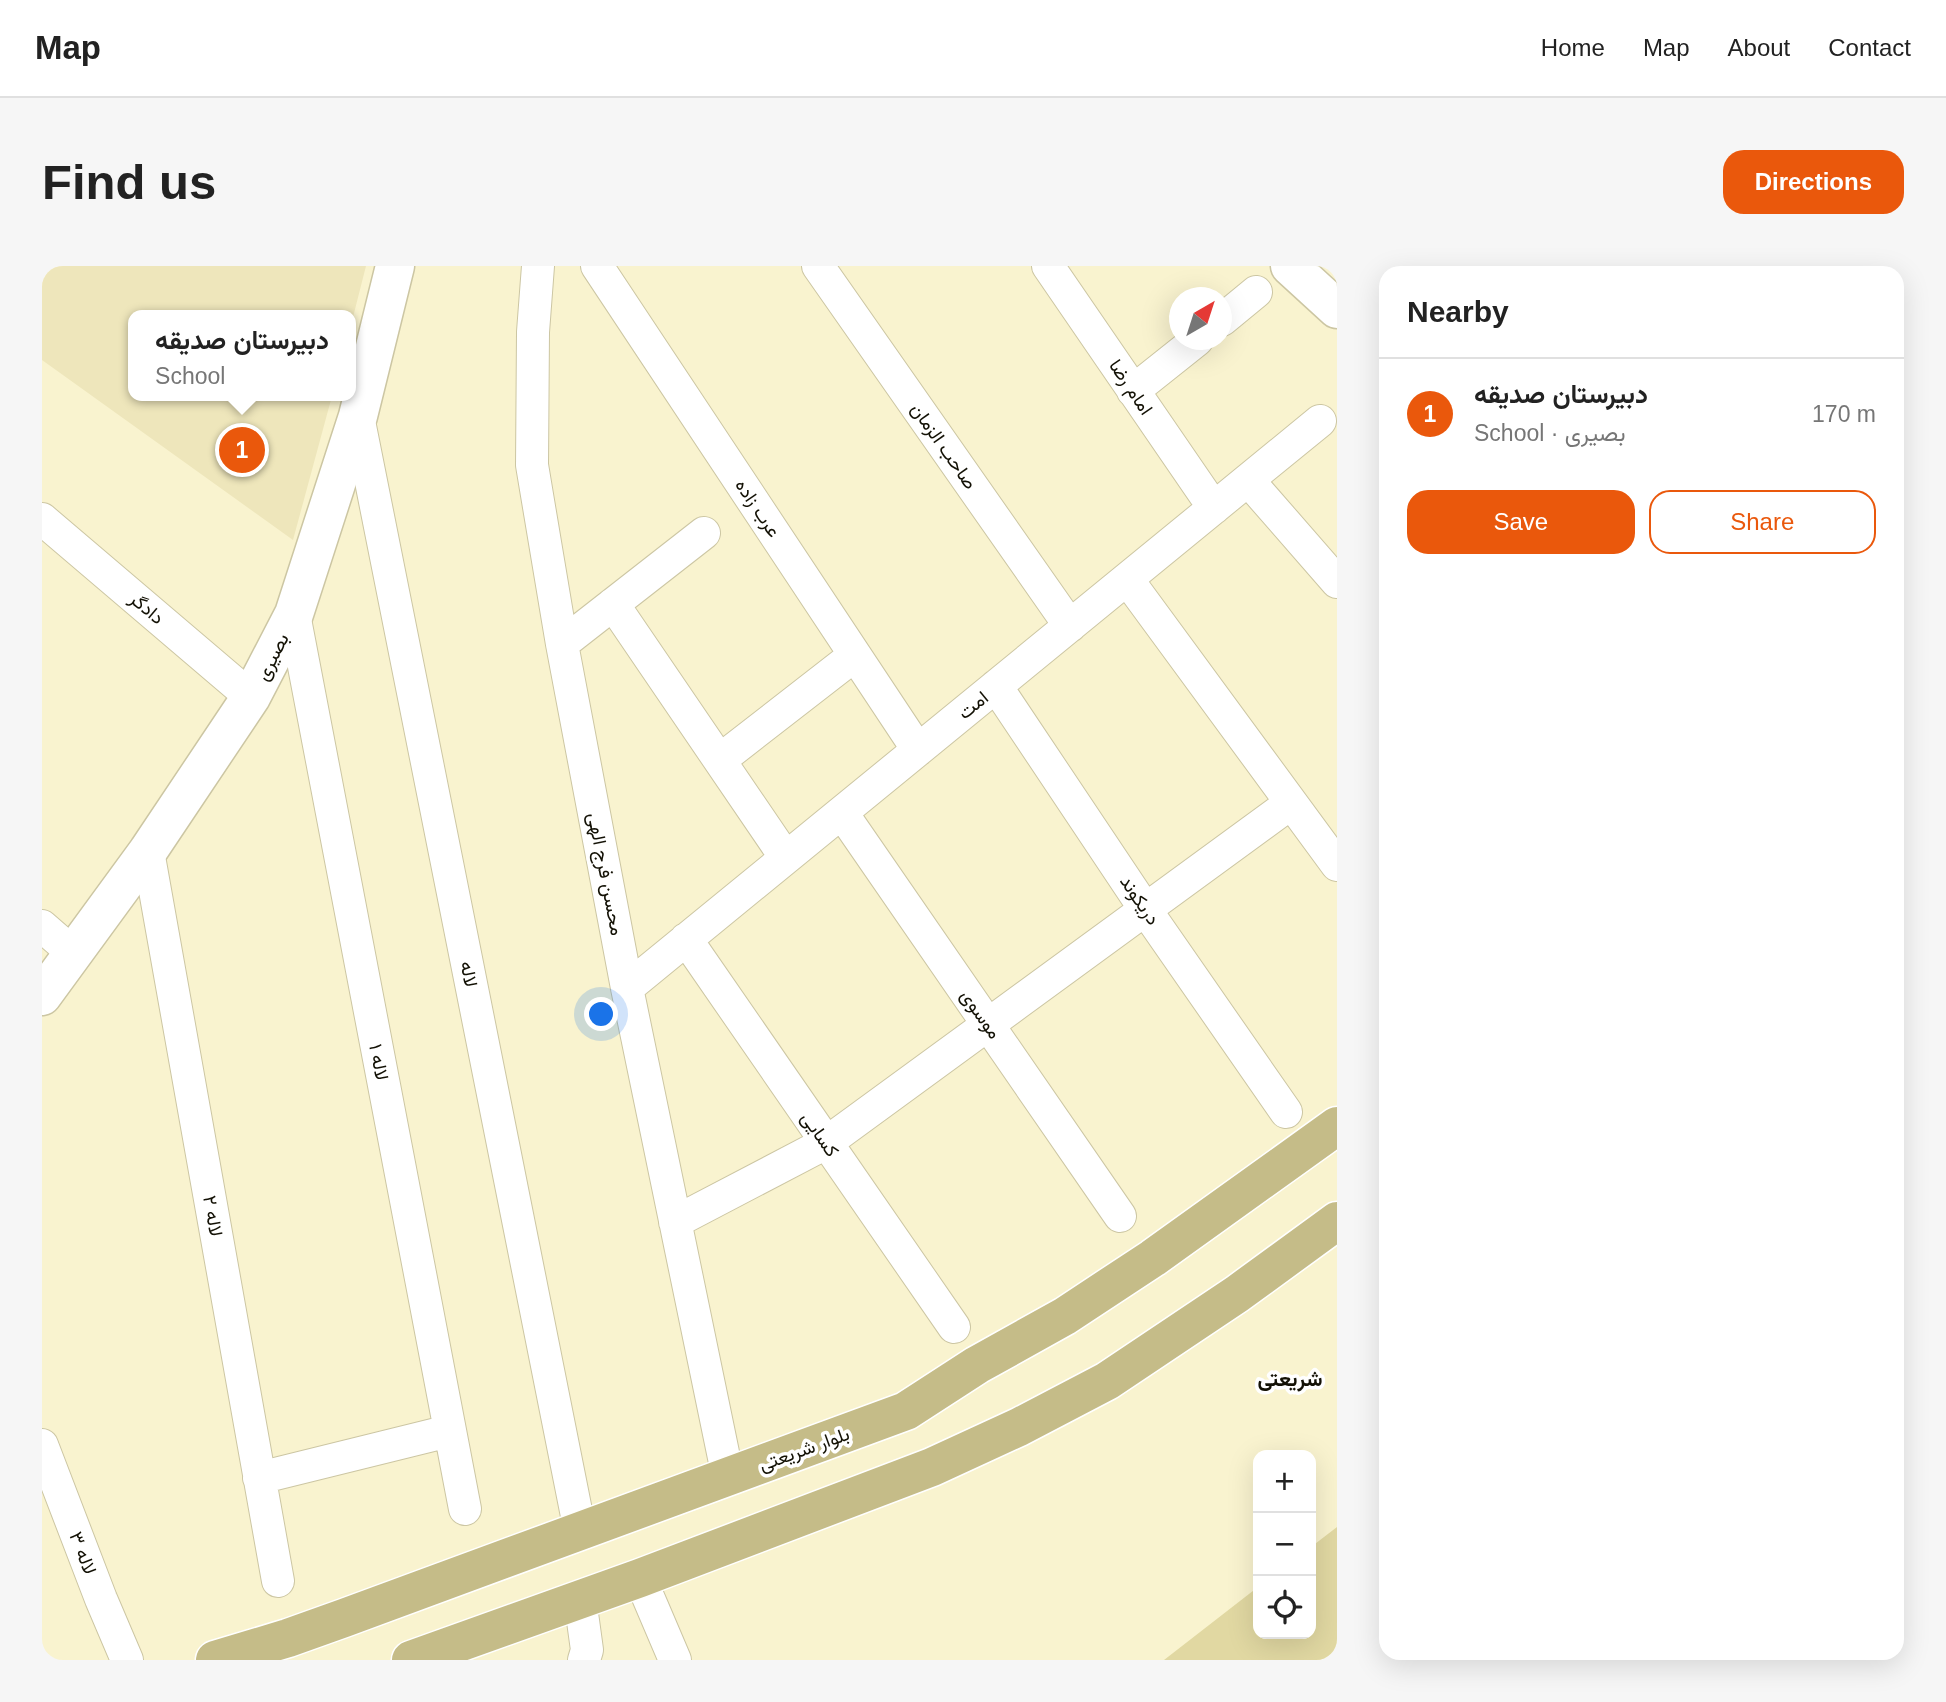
<!DOCTYPE html>
<meta charset="utf-8">
<style>
body{margin:0;font-family:Helvetica,Vazirmatn,sans-serif;background:#f6f6f6;color:#222}
.controls{position:absolute;right:21px;bottom:21px;display:grid;overflow:hidden;border-radius:14px;box-shadow:0 7px 28px #0002}
.controls button{width:63px;height:63px;display:grid;place-items:center;padding:0;border:0;border-bottom:2px solid #e0e0e0;background:#fff;color:#222;font:35px sans-serif}
.compass{position:absolute;left:1127px;top:21px;width:63px;height:63px;border-radius:50%;background:#fff;box-shadow:0 7px 28px #0002;rotate:39deg}
.you{position:absolute;left:560px;top:749px;width:24px;height:24px;margin:-18px;border:5px solid #fff;border-radius:50%;background:#1a73e8;box-shadow:0 0 0 10px #1a73e833}
.badge{display:grid;place-items:center;width:46px;height:46px;border-radius:50%;background:#ea580c;color:#fff;font-size:23px;font-weight:700}
.pin{position:absolute;translate:-50% -50%;border:4px solid #fff;box-shadow:0 2px 7px #0006}
.popup{position:absolute;left:86px;top:44px;width:228px;height:91px;box-sizing:border-box;display:grid;place-content:center;border-radius:14px;background:#fff;filter:drop-shadow(0 2px 5px #0005);font-size:23px;white-space:nowrap;color:#767676}
.popup b{font-size:26px;color:#222}
.popup::after{content:'';position:absolute;left:50%;top:100%;margin-left:-14px;border:14px solid transparent;border-top-color:#fff}
.list{margin:0;padding:0;list-style:none}
h2{display:flex;justify-content:space-between;align-items:center;height:91px;margin:0;padding:0 28px;font-size:30px}
h2 small{font-size:23px;font-weight:400;color:#767676}
.list li{display:grid;grid-template-columns:46px 1fr auto;gap:21px;align-items:center;box-sizing:border-box;height:112px;padding:0 28px;border-top:2px solid #e0e0e0}
.list b{display:block;font-size:26px;white-space:nowrap}
.list p{margin:0;font-size:23px;white-space:nowrap;color:#767676}
.list em{font-size:23px;font-style:normal;color:#767676}
.actions{display:flex;gap:14px;padding:21px 28px}
.actions a{flex:1;padding:16px 0;border:2px solid #ea580c;border-radius:21px;text-align:center;font-size:24px;color:#ea580c}
.actions .main{background:#ea580c;color:#fff}
.icon{flex:none;width:38px;height:38px;fill:none;stroke:currentColor;stroke-width:2;stroke-linecap:round;stroke-linejoin:round}
.map{position:relative;flex:none;width:1295px;height:1394px;overflow:hidden;border-radius:21px}
header{display:flex;align-items:center;gap:42px;box-sizing:border-box;height:98px;padding:0 35px;background:#fff;border-bottom:2px solid #e0e0e0}
header strong{font-size:33px}
nav{display:flex;gap:38px;margin-inline-start:auto;font-size:24px}
.intro{display:flex;align-items:center;justify-content:space-between;box-sizing:border-box;height:168px;padding:0 42px}
h1{margin:0;font-size:49px}
.button{padding:18px 32px;border-radius:21px;background:#ea580c;color:#fff;font-size:24px;font-weight:700}
main{display:flex;gap:42px;padding:0 42px}
aside{flex:1;background:#fff;border-radius:21px;box-shadow:0 7px 28px #0002}
.map>svg:first-child{display:block}
</style>
<header>
<strong>Map</strong>
<nav><a>Home</a><a>Map</a><a>About</a><a>Contact</a></nav>
</header>
<div class="intro"><h1>Find us</h1><a class="button">Directions</a></div>
<main>
<div class="map">
<svg width="1295" height="1394" viewBox="0 0 1295 1394">
<rect width="100%" height="100%" fill="#f9f3cf"/>
<path fill="#eee6bb" d="M0,0H324L309,59L308,49H92V130H290L251,274L0,94Z"/>
<path fill="#e1d8a2" d="M1295,1261V1394H1122L1216,1321V1368H1269V1281Z"/>
<g fill="none" stroke-linecap="round" stroke-linejoin="round">
<defs>
<path id="street" d="M496,0L491,66L490,199L520,378L585,722L686,1211
M555,0L876,484
M776,0L1028,360
M1006,0L1172,242
M1180,54L1214,26
M1091,125L1155,74
M316,150L538,1265
M1206,214L1295,316
M0,253L209,431
M1085,313L1295,599
M571,338L744,592
M252,348L423,1243
M520,378L662,267
M954,420L1103,643L1244,846
M678,494L813,389
M800,547L1078,950
M106,585L236,1315
M0,660L31,687
M644,673L912,1061
M585,722L1278,155
M633,956L784,877L1249,537
M0,1179L59,1333L85,1394
M217,1212L407,1165
M598,1312L633,1394
M538,1333L545,1384L542,1394"/>
<path id="secondary" d="M1248,0L1295,43
M0,730L106,585L209,431L252,348L316,150L353,0"/>
<path id="primary" d="M173,1394L246,1372L302,1352L864,1145L935,1099L1023,1050L1111,992L1295,860
M369,1394L598,1312L890,1201L977,1161L1065,1115L1195,1028L1295,955"/>
</defs>
<use href="#street" stroke="#ccc6a3" stroke-width="34"/>
<use href="#secondary" stroke="#ccc6a3" stroke-width="41"/>
<use href="#primary" stroke="#fff" stroke-width="41"/>
<use href="#street" stroke="#fff" stroke-width="32"/>
<use href="#secondary" stroke="#fff" stroke-width="38"/>
<use href="#primary" stroke="#c5bc88" stroke-width="38"/>
</g>
<g text-anchor="middle" dominant-baseline="central" stroke-width="7" stroke-linejoin="round" paint-order="stroke">
<g font-size="19" fill="#131105" stroke="#fff">
<text transform="translate(1089 121) rotate(56)">امام رضا</text>
<text transform="translate(902 180) rotate(55)">صاحب الزمان</text>
<text transform="translate(716 242) rotate(56)">عرب زاده</text>
<text transform="translate(105 342) rotate(40)">دادگر</text>
<text transform="translate(230 391) rotate(-63)">بصیری</text>
<text transform="translate(931 439) rotate(-39)">امت</text>
<text transform="translate(564 608) rotate(79)">محسن فرج الهی</text>
<text transform="translate(1098 634) rotate(56)">دریکوند</text>
<text transform="translate(427 708) rotate(79)">لاله</text>
<text transform="translate(939 748) rotate(55)">موسوی</text>
<text transform="translate(337 796) rotate(79)">لاله ۱</text>
<text transform="translate(778 868) rotate(55)">کسایی</text>
<text transform="translate(171 950) rotate(80)">لاله ۲</text>
<text transform="translate(762 1183) rotate(-20)">بلوار شریعتی</text>
<text transform="translate(41 1287) rotate(69)">لاله ۳</text>
</g>
<g font-size="21" font-weight="bold" fill="#131105" stroke="#fff">
<text x="1248" y="1112">شریعتی</text>
</g>
</g>
</svg>
<div class="controls">
<button>+</button>
<button>−</button>
<button><svg class="icon" aria-label="locate" viewBox="0 0 24 24"><circle cx="12" cy="12" r="6"/><path d="M12 2v4M12 18v4M2 12h4M18 12h4"/></svg></button>
</div>
<svg class="compass" viewBox="-18 -18 36 36"><path d="M0-13l5 13h-10z" fill="#e53935"/><path d="M0 13l5-13h-10z" fill="#767676"/></svg>
<div class="you"></div>
<div class="pin badge" style="left:200px;top:184px">1</div>
<div class="popup"><b>دبیرستان صدیقه</b>School</div>
</div>
<aside>
<h2>Nearby<small></small></h2>
<ul class="list">
<li><span class="badge">1</span><div><b>دبیرستان صدیقه</b><p>School · بصیری</p></div><em>170 m</em></li>
</ul>
<div class="actions"><a class="main">Save</a><a>Share</a></div>
</aside>
</main>
